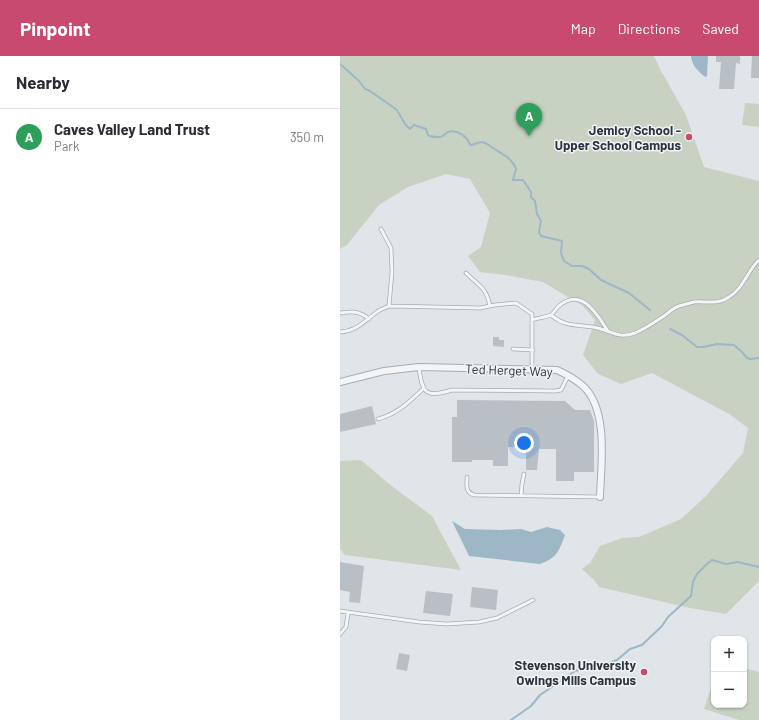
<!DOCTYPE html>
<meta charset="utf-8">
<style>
body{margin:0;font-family:Barlow,sans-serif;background:#f2f2f3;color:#2b2b33}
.controls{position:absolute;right:12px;bottom:12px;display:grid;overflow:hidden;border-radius:8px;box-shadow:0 1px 3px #0004}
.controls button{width:36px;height:36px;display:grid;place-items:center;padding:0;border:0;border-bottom:1px solid #e1e1e2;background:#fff;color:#2b2b33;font:20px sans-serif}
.you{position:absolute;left:184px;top:387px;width:14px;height:14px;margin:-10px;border:3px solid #fff;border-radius:50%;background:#1a73e8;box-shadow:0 0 0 6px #1a73e833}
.badge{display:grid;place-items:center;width:26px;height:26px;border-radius:50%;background:#c84b6f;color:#fff;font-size:13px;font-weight:700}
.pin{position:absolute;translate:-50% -33px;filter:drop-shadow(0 1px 2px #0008)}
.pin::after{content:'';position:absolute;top:21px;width:14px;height:12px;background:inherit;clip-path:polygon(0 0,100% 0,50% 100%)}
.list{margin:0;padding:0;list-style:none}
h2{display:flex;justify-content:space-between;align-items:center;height:52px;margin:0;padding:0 16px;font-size:17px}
h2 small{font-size:13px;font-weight:400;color:#7c7c81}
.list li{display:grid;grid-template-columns:26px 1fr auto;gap:12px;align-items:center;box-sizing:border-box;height:56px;padding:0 16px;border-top:1px solid #e1e1e2}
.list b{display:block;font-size:15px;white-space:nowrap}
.list p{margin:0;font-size:13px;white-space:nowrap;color:#7c7c81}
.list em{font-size:13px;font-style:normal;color:#7c7c81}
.map{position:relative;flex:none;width:419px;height:664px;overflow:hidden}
header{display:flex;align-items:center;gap:24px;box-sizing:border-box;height:56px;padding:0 20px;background:#c84b6f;color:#fff}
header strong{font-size:19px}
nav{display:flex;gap:22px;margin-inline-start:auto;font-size:14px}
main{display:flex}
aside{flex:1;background:#fff}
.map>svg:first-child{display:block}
</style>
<header>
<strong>Pinpoint</strong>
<nav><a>Map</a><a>Directions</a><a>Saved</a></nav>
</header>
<main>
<aside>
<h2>Nearby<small></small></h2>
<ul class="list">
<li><span class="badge" style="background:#2e9e5b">A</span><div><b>Caves Valley Land Trust</b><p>Park</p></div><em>350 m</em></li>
</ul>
</aside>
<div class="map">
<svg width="419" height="664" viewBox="0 0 419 664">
<rect width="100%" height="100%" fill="#e0e5e9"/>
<path fill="#c8d2c2" d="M0,0H314L320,13L346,59L364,111L419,125V525L386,558L350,552L259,531L254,524L242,513L250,507L260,490L282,482L299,481L341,463L366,440L403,397L408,372L389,358L312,317L281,328L258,318L243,299L255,264L243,250L203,226L165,219L140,216L128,200L141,191L150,157L130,123L106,118L68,131L39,149L7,189L0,193Z
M405,47L419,48V71L402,69Z
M21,404L49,428L92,460L121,514L5,499L0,493V405Z
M404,612L419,616V664H399L364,653L374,623V649H404Z"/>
<path fill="#9db7c7" d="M351,0H368L367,20L365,21C358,15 352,10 351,0Z
M112,465L125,473L161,474L181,473L191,476L207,471L220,474L225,479C219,495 217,502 200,508L129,500Z"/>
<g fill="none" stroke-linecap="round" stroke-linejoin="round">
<path stroke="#9db7c7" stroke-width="2" d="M0,8L19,25L25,33L30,35L57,54L65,68L70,73L74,69L86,73C87,75 87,77 88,79C89,81 98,81 100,81C104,81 105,77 108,76C117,73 128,81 130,89C135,89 137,86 142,86C148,87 149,90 153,92C162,98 172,102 176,113L173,124H183L191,136V141L195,145L197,158L201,165L199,176L201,180L222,185L221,197L224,205L232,210H242L249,213L261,224L289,237L310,254
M330,273L342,279L357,291H363L377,288L394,289L402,296L407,302L410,303L419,302
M171,664L191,650L200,639L235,615L242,613L255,612L277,604L290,593L302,589L322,570L328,561L351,540L353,526L357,518L367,508L372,504L386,508L398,506L419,511"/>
</g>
<path fill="#b8bfc5" d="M376,0H400V8L396,7L394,33H379L381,6H376Z
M412,0H419V22H411Z
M153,281H159V284H164V291L153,290Z
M117,344L225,345L235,354H250L254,365V416H234V425H216V393H199L197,414H186V391H168V410H153V404H132V406H112V361H117Z
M32,350L36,368L0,376V358Z
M0,506L24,510L20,547L9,546L10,536L0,534Z
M132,531L158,534L156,554L130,551Z
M86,535L113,538L110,560L83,557Z
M59,597L70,599L67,615L56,613Z"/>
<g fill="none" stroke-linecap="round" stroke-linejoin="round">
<defs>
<path id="lane" d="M41,173L51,192L52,216L49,250
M126,217C139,230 146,231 150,250
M0,257C11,255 20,255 29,263
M211,259C226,272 239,268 257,272C271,275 279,283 295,277C305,273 315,266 324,260C328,257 333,252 339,250C344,249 349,247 354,246C366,245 378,249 389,241C404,232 407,215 419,204
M192,264C198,262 206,261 211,259C214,257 216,252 219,250C242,230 257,259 268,275
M0,276C17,275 24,265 37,256C40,253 45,252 49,250L140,252L155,249L176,247L192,258V313
M173,293L193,294
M79,311C82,338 86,342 112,334L215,335L221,334L228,320
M38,363C57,358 69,346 83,333
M127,421C127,430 125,436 134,439L260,441
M181,440L182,428L184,418
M0,555L79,566L107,568L139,566L157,562L193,544
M0,578L6,571L8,557"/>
<path id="street" d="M0,326L44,315L79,311L217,314C226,318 235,323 243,330C269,354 261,409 260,441"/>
</defs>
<use href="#lane" stroke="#a6adb3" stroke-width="4.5"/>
<use href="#street" stroke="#a6adb3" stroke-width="8"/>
<use href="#lane" stroke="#f3f5f7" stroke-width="3"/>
<use href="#street" stroke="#f3f5f7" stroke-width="6"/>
</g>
<g fill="#c84b6f" stroke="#f0f3f6" stroke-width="1.5">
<circle cx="349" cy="81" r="4"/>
<circle cx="304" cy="616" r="4"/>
</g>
<g text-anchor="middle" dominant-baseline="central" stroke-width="3" stroke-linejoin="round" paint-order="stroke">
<g font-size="13" font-weight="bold" fill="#2a353f" stroke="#f0f3f6" text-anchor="end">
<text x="341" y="74">Jemicy School -<tspan x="341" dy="15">Upper School Campus</tspan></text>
<text x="296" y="609">Stevenson University<tspan x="296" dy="15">Owings Mills Campus</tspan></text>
</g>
<g font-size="13" fill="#2a353f" stroke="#f0f3f6">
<text transform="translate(169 314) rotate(2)">Ted Herget Way</text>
</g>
</g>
</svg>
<div class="controls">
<button>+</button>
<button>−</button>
</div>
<div class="you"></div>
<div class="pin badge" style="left:189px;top:80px;background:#2e9e5b">A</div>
</div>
</main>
